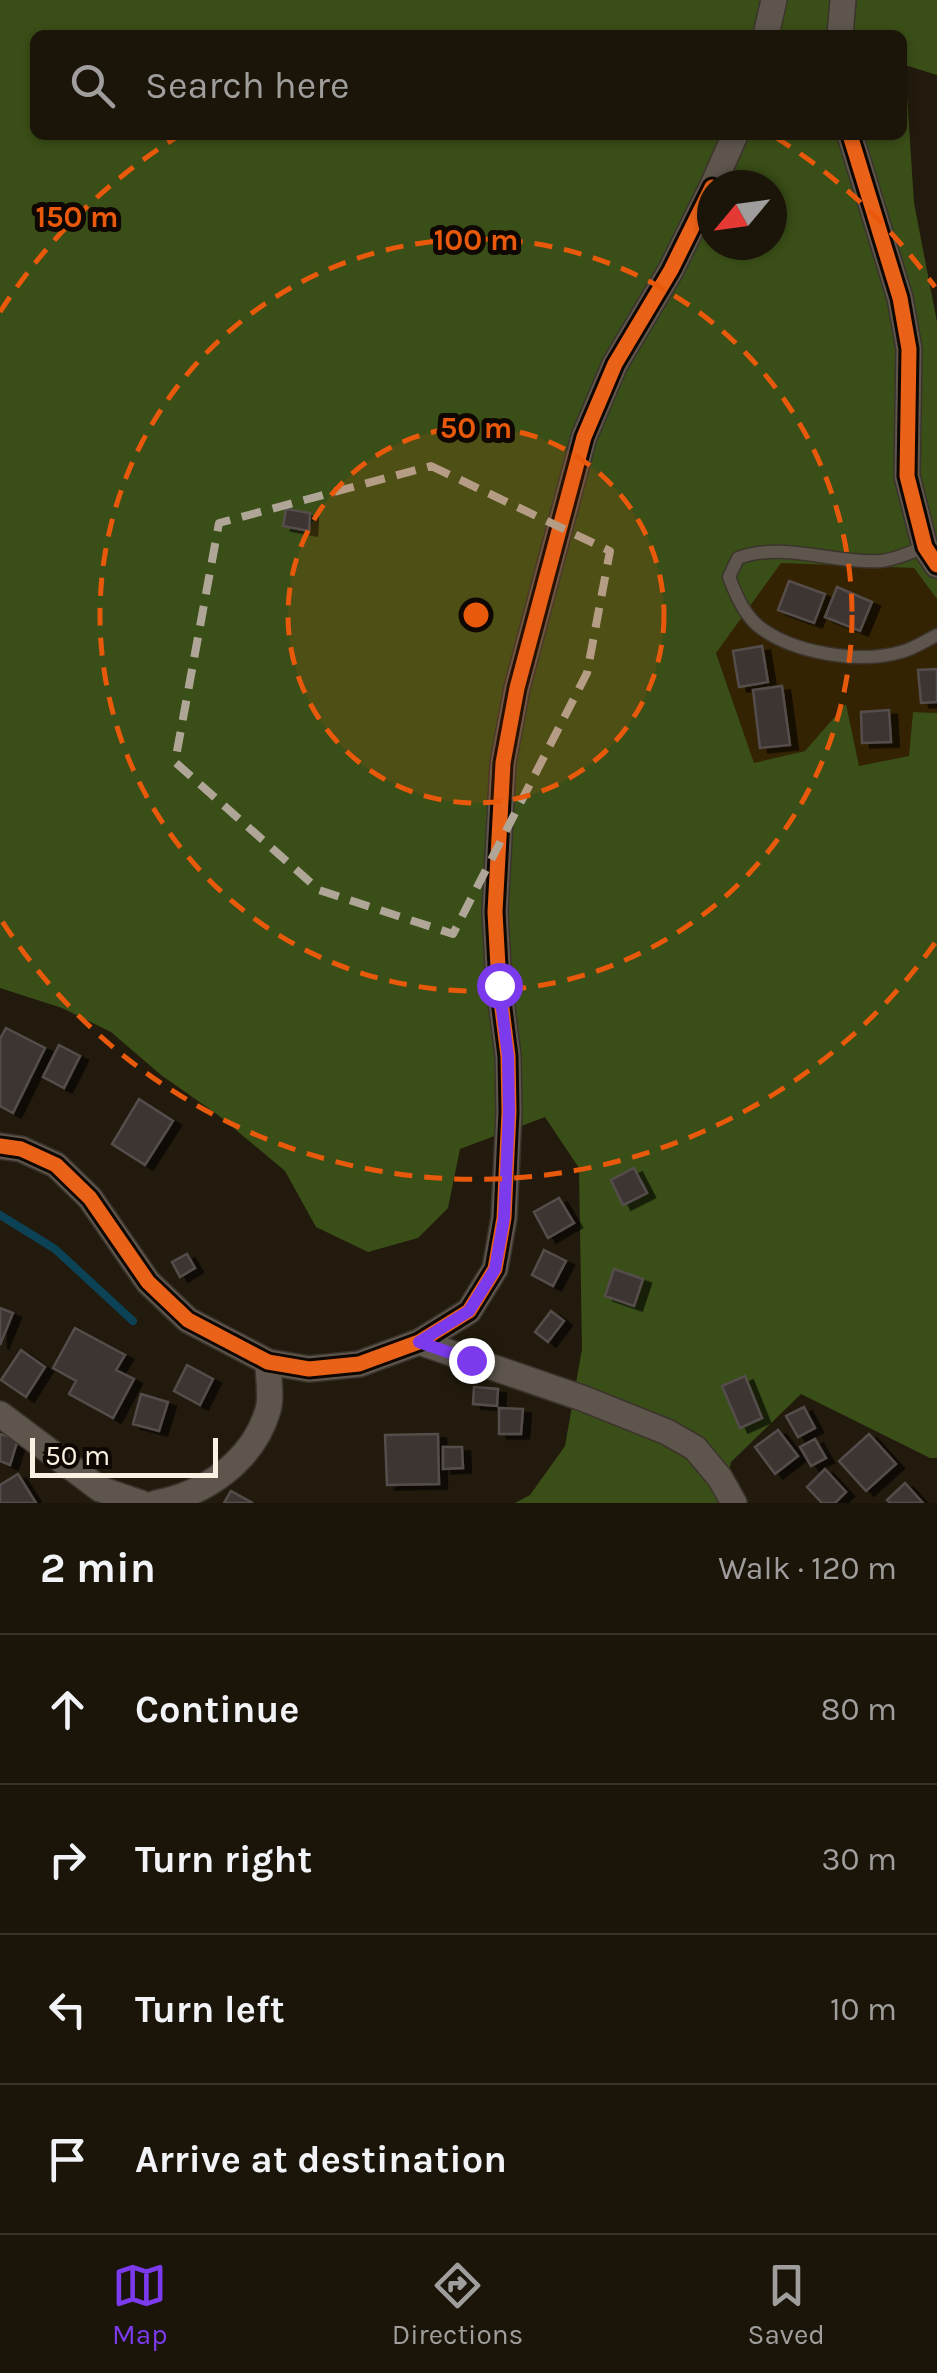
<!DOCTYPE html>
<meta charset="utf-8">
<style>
body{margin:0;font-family:Karla,sans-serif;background:#272117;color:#f1f3f6}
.compass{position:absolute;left:697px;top:170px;width:90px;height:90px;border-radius:50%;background:#1a1409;box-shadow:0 2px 8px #0004;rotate:241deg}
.scale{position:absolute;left:30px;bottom:25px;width:188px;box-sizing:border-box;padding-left:10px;border:5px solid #fbf1e2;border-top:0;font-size:28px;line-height:35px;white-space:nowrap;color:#fbf1e2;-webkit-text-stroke:8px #0f0802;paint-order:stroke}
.stop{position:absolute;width:30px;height:30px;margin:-22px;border:8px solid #7c3aed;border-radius:50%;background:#fff}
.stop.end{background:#7c3aed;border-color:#fff;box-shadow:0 2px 10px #0008}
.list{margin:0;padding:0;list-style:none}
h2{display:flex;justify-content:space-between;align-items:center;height:130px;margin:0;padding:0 40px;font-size:42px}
h2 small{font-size:32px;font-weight:400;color:#9f9e9c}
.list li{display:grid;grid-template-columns:65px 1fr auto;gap:30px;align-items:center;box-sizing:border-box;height:150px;padding:0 40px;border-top:2px solid #38332a}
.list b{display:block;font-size:38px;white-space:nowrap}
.list em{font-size:32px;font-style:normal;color:#9f9e9c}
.icon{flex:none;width:55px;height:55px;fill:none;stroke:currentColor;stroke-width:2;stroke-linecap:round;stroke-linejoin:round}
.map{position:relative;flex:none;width:937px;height:1503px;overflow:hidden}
.search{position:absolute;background:#1a1409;box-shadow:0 2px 8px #0004;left:30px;right:30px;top:30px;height:110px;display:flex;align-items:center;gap:25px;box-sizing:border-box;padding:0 35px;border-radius:15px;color:#9f9e9c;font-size:38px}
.sheet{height:730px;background:#1a1409}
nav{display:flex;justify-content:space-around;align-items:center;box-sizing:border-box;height:140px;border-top:2px solid #38332a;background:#1a1409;font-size:28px;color:#9f9e9c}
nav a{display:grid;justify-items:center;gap:5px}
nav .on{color:#7c3aed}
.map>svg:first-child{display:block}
</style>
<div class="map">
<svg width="937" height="1503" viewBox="0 0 937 1503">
<defs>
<filter id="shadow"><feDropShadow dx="8" dy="4.5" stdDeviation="0" flood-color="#0009"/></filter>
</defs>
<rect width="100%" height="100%" fill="#221a0c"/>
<path fill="#342303" d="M780,562L914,568L937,599V713L913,712L910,756L859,767L846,705L805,751L754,764L716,652Z"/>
<path fill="#3a4e17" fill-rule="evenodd" d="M0,0H937V75L905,65L914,203L937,322V599L914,568L781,563L716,653L754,763L805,751L846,704L859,766L909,756L913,712L937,713V1458H930L801,1394L731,1462L723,1503H515L530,1495L565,1446L582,1349L579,1168L545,1117L460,1149L448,1208L418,1238L368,1252L316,1227L285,1171L218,1115L161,1075L111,1032L62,1008L0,988ZM35,35H902V135H35ZM712,185H772V245H712Z"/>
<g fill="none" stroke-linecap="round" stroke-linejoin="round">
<path stroke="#0c4255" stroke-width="8" d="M0,1215L55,1249L133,1321"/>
</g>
<path fill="#3c3533" stroke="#554d4b" stroke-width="2.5" filter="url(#shadow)" d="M286,509L310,513L309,531L283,526Z
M789,581L825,594L814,623L778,610Z
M837,587L872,602L860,631L825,617Z
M762,646L768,682L739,687L733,651Z
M937,669V702L921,703L918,670Z
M782,686L790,745L760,748L753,690Z
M889,710L891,742L862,743L861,712Z
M6,1028L45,1048L13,1113L0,1106V1039Z
M59,1045L80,1056L64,1088L43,1077Z
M139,1099L173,1121L145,1165L112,1144Z
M634,1168L647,1193L623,1205L611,1180Z
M559,1198L574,1223L548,1238L534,1212Z
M544,1250L566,1261L553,1286L532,1275Z
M187,1254L195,1268L180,1277L172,1262Z
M614,1269L643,1279L634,1306L605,1296Z
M0,1308L13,1313L0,1345Z
M551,1311L564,1321L548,1342L535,1332Z
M75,1328L125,1355L116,1370L134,1379L113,1418L69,1394L76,1381L53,1368Z
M21,1350L45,1367L26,1397L1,1380Z
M187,1365L213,1379L200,1405L174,1391Z
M745,1376L762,1418L740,1428L722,1386Z
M474,1387L498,1389L497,1406L473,1404Z
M141,1394L168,1402L159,1431L133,1424Z
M804,1407L815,1428L798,1437L786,1416Z
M499,1408L523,1409L521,1434H499Z
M778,1430L798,1456L775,1474L755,1447Z
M0,1434L18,1439L10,1465L0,1461Z
M438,1434L439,1484L387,1485L385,1435Z
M869,1434L896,1464L866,1491L839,1461Z
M815,1439L826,1458L811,1466L800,1447Z
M443,1447H462L463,1468L443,1469Z
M825,1469L846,1492L835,1503H822L807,1487Z
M18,1474L36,1503H0V1485Z
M905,1483L923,1503H890L887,1500Z
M231,1491L253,1503H224Z"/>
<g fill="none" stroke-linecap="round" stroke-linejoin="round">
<defs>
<path id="lane" d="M925,547C911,552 895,560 880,561C833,564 783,541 738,558L729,577C736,595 743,612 757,625C791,653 859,664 901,652C913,649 925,641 937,635"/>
<path id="street" d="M766,35L774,0
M840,35L843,0
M850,135L900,298L909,349L907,476L925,547L937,565
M713,185L735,135
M0,1146L21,1149L56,1165L90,1198L148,1282L188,1320L268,1362L309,1369L359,1364L419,1342L469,1311L495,1269L504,1218L509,1112L508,1056L499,985L495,912L503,763L517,688L584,437L615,364L671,270L712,187
M419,1342L582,1398L667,1432L695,1448L720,1478L734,1503
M0,1414L100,1489L141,1503
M156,1503C205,1494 253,1461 268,1410C272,1397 268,1377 268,1362"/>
</defs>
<use href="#lane" stroke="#3b342c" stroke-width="15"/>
<use href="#street" stroke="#3b342c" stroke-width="28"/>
<use href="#lane" stroke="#5e564d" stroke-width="12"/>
<use href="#street" stroke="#5e564d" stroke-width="25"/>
<defs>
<path id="cycleway" d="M850,135L900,298L909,349L907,476L925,547L937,565
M0,1146L21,1149L56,1165L90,1198L148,1282L188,1320L268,1362L309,1369L359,1364L419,1342L469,1311L495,1269L504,1218L509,1112L508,1056L499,985L495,912L503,763L517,688L584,437L615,364L671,270L712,187"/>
</defs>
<use href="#cycleway" stroke="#0f0802" stroke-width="21"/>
<use href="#cycleway" stroke="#ea6118" stroke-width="15"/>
</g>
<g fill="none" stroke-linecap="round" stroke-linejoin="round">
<path stroke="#7c3aed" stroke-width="12" d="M471,1360L419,1342L469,1311L495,1269L504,1218L509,1112L508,1056L499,985"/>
</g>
<path fill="none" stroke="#afa697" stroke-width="8" stroke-dasharray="20 12" stroke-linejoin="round" d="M431,466L610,551L587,673L453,934L319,890L175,762L219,523Z"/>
<circle cx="476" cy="615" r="188" fill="#e8590c" fill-opacity=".12"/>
<g fill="none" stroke="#e8590c" stroke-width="5" stroke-dasharray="18 12">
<circle cx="476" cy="615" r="188"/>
<circle cx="476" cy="615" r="376"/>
<path d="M935 943A564 564 0 0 1 0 918M0 312A564 564 0 0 1 177 137M775 137A564 564 0 0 1 935 287"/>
</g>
<circle cx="476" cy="615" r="15" fill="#e8590c" stroke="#0f0802" stroke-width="5"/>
<g font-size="30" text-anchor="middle" font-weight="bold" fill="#e8590c" stroke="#0f0802" stroke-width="10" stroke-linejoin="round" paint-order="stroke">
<text x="77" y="227">150 m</text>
<text x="476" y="250">100 m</text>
<text x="476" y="438">50 m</text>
</g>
</svg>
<svg class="compass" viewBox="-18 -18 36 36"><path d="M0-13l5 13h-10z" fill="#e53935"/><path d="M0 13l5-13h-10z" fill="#9f9e9c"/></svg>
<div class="scale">50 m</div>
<div class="stop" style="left:499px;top:985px"></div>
<div class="stop end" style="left:471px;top:1360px"></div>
<div class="search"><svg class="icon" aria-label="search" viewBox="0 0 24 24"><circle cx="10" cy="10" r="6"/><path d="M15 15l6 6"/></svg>Search here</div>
</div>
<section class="sheet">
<h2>2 min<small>Walk · 120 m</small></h2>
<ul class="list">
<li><svg class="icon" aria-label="ahead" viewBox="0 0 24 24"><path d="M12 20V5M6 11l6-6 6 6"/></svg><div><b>Continue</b></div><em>80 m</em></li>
<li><svg class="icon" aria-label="right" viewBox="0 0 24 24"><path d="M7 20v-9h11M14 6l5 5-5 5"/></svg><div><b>Turn right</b></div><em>30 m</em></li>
<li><svg class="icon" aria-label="left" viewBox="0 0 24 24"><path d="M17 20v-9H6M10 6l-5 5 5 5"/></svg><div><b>Turn left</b></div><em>10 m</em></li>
<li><svg class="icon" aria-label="arrive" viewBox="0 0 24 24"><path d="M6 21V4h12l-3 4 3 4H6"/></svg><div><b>Arrive at destination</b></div></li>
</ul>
</section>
<nav>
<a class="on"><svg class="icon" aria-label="map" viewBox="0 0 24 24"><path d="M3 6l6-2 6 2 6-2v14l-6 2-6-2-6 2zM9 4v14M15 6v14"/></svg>Map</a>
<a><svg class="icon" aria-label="directions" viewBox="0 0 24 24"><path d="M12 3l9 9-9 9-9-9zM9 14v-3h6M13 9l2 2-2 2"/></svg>Directions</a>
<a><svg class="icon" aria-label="saved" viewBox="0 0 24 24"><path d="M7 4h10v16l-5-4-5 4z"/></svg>Saved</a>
</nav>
